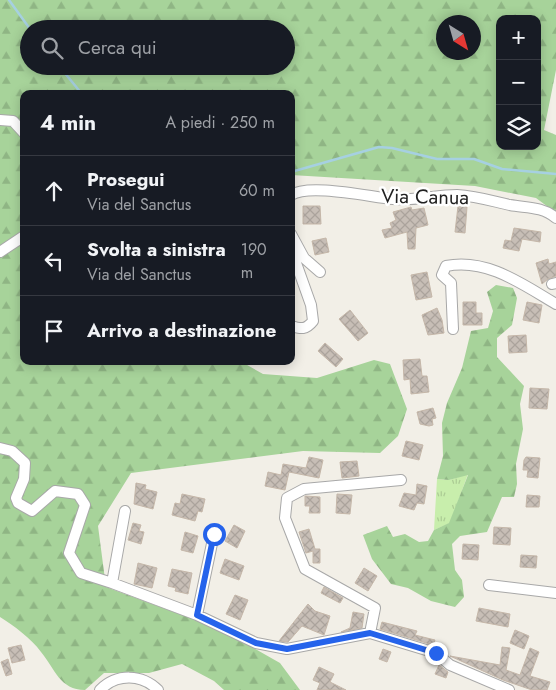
<!DOCTYPE html>
<html lang="it">
<meta charset="utf-8">
<style>
body{margin:0;font-family:Jost,sans-serif;background:#20242c;color:#f1f3f6}
.controls{position:absolute;right:15px;top:15px;display:grid;overflow:hidden;border-radius:10px;box-shadow:0 2px 12px #0003}
.controls button{width:45px;height:45px;display:grid;place-items:center;padding:0;border:0;border-bottom:1px solid #363941;background:#171b24;color:#f1f3f6;font:25px sans-serif}
.compass{position:absolute;left:436px;top:15px;width:45px;height:45px;border-radius:50%;background:#171b24;box-shadow:0 2px 12px #0003;rotate:143deg}
.stop{position:absolute;width:15px;height:15px;margin:-11px;border:4px solid #2563eb;border-radius:50%;background:#fff}
.stop.end{background:#2563eb;border-color:#fff;box-shadow:0 1px 5px #0008}
.list{margin:0;padding:0;list-style:none}
h2{display:flex;justify-content:space-between;align-items:center;height:65px;margin:0;padding:0 20px;font-size:21px}
h2 small{font-size:16px;font-weight:400;color:#9ea1a6}
.list li{display:grid;grid-template-columns:32px 1fr auto;gap:15px;align-items:center;box-sizing:border-box;height:70px;padding:0 20px;border-top:1px solid #363941}
.list b{display:block;font-size:19px;white-space:nowrap}
.list p{margin:0;font-size:16px;white-space:nowrap;color:#9ea1a6}
.list em{font-size:16px;font-style:normal;color:#9ea1a6}
.icon{flex:none;width:28px;height:28px;fill:none;stroke:currentColor;stroke-width:2;stroke-linecap:round;stroke-linejoin:round}
.map{position:relative;flex:none;width:556px;height:690px;overflow:hidden}
.search{position:absolute;background:#171b24;box-shadow:0 2px 12px #0003;left:20px;top:20px;width:275px;height:55px;display:flex;align-items:center;gap:12px;box-sizing:border-box;padding:0 18px;border-radius:28px;color:#9ea1a6;font-size:19px}
.panel{position:absolute;background:#171b24;box-shadow:0 2px 12px #0003;left:20px;top:90px;width:275px;height:275px;border-radius:10px}
.map>svg:first-child{display:block}
</style>
<div class="map">
<svg width="556" height="690" viewBox="0 0 556 690">
<defs>
<pattern id="grass-tufts" width="24" height="20" patternUnits="userSpaceOnUse" patternTransform="scale(1.25)"><rect width="24" height="20" fill="#c8eeac"/><path d="M3 7l-1-3M5 7V3M7 7l1-3M15 17l-1-3M17 17v-4M19 17l1-3" fill="none" stroke="#accc94"/></pattern>
<pattern id="forest-firs" width="22" height="20" patternUnits="userSpaceOnUse" patternTransform="scale(1.25)"><rect width="22" height="20" fill="#a7d39a"/><path d="M5 1l3.5 6h-7zM16 11l3.5 6h-7z" fill="#8fb584"/></pattern>
<pattern id="building-cross-hatch" width="8" height="8" patternUnits="userSpaceOnUse" patternTransform="scale(1.25)"><rect width="8" height="8" fill="#c7beb6"/><path d="M0 0l8 8M0 8l8-8" fill="none" stroke="#aba39c"/></pattern>
</defs>
<rect width="100%" height="100%" fill="#f2efe7"/>
<path fill="url(#grass-tufts)" d="M468,474L450,523L434,530L437,479L449,480Z"/>
<path fill="url(#forest-firs)" fill-rule="evenodd" d="M0,0H556V70L544,130L556,135V213L536,198L475,186L291,175V94H24V361H240L263,374L317,378L374,360L390,364L407,409L398,436L380,453L303,451L131,473L98,526L106,587L220,629L280,663L300,690H224L214,681L182,664L149,673H104L85,690C60,690 55,669 41,652C31,638 14,626 0,617ZM500,19H537V146H500ZM444,22H474V52H444ZM29,29H286V66H29Z
M496,285L513,288L517,298L512,325L497,338V357L524,386L520,404L523,429L516,464L517,484L514,497H502L487,532L460,536L452,544L455,570L462,580L464,597L455,607L431,601L408,588L391,584L372,559L363,535L387,526L393,537L405,534L419,542L428,541L434,530L449,523L468,475L449,480L437,479L443,456L442,423L447,403L462,368L471,331L488,328L493,311L487,292Z"/>
<g fill="none" stroke-linecap="round" stroke-linejoin="round">
<path stroke="#a6d0e1" stroke-width="2.5" d="M9,0L30,29
M59,66L82,94
M291,172L379,147L392,148L437,159H474L502,169L556,174"/>
</g>
<path fill="url(#building-cross-hatch)" stroke="#c5b7a9" d="M303,206H320L321,224H303Z
M458,206L467,207L465,233L455,232Z
M411,207L412,210L424,208L428,225L416,228L415,249H408L407,232L385,238L382,230L392,228L390,223L396,220L393,212Z
M514,228L541,232L540,242L522,239L519,251L503,248L505,240L511,241Z
M326,238L329,252L315,255L312,241Z
M548,259L549,264L556,262V276L548,279L542,284L536,263Z
M427,272L432,297L416,300L411,275Z
M463,302H476V313H482V325H463Z
M527,302L542,305L539,323L523,320Z
M437,308L442,320L444,333L428,335L422,315Z
M350,310L368,333L358,341L339,319Z
M526,335L527,352L509,353L508,336Z
M325,343L343,359L336,367L318,351Z
M420,359L422,376H427L429,392L411,394L410,379L404,380L403,360Z
M530,388L549,389L547,409L529,408Z
M433,408L436,418L432,419L433,425L429,426L420,424L417,412Z
M406,441L423,445L419,460L402,456Z
M309,457L323,460L319,478L289,472L285,490L265,486L268,472L281,475L283,464L306,468Z
M526,457L540,458L538,478L527,477L528,470H523L524,460Z
M357,461L359,476L342,478L340,462Z
M136,483L146,485L145,489L157,492L153,509L134,504Z
M417,484L427,486L424,504L417,503L414,510L399,506L404,493L416,495Z
M182,494L205,499L202,512L198,511L195,521L172,515L175,503L180,504Z
M337,494L352,495L350,514L336,513Z
M527,495L540,496L539,507H526Z
M305,496L320,497V513H309L310,506H305Z
M133,523L141,525L139,531L144,532L141,544L128,540Z
M234,525L245,531L237,548L225,541Z
M494,527L511,528L510,545L493,544Z
M309,529L315,549H320V563H313V551L306,553L299,532Z
M185,532L198,536L193,553L181,550Z
M463,544L479,545L478,560L462,559Z
M521,555L537,556L536,568L520,567Z
M225,559L244,566L239,580L220,573Z
M138,563L157,568L152,588L134,584Z
M364,568L377,576L368,591L355,583Z
M172,569L192,573L188,594L175,591L176,588L168,586Z
M324,587L343,598L340,603L321,593Z
M235,595L248,600L240,620L226,614Z
M308,604L315,611L330,616L324,635L302,626L288,642L279,641Z
M479,608L510,614L508,627L476,621Z
M353,612L364,614L362,628L341,632L350,628Z
M382,622L417,631L415,635L435,640L433,645L380,629Z
M515,630L529,636L524,649L510,643Z
M21,645L25,660L12,663L8,648Z
M502,647L510,648L506,670L520,675L530,648L539,652L530,676L550,682L547,690H532L503,680L450,656L500,665Z
M383,649L391,652L387,662L379,659Z
M8,659L12,674L6,676L1,662Z
M439,665L448,672L446,678L435,674Z
M319,667L334,674L330,682L346,690H317L320,683L313,680Z"/>
<g fill="none" stroke-linecap="round" stroke-linejoin="round">
<defs>
<path id="street" d="M0,120L13,121L24,133
M291,195C309,183 370,197 393,199C414,201 436,195 457,195C476,196 492,201 510,205C526,208 542,206 556,218
M291,234L304,258L320,272
M291,249L311,305L313,321C306,330 301,329 291,326
M0,252L24,236
M552,284L556,283
M453,329L451,283L442,275L446,266C487,258 522,284 556,304
M0,448L12,451L25,463L24,479L16,498L18,503L32,511L55,491L78,494L85,505L69,553L81,573L112,583
M125,511L112,583L197,615
M214,534L197,615L256,643L287,649L370,633L436,653L450,665L509,690
M489,585L556,593
M370,633L375,608L305,569L285,518L287,498L304,489L401,480
M100,690C117,673 142,674 158,690"/>
</defs>
<use href="#street" stroke="#a8a8a8" stroke-width="12"/>
<use href="#street" stroke="#fff" stroke-width="10"/>
</g>
<g fill="none" stroke-linecap="round" stroke-linejoin="round">
<path stroke="#2563eb" stroke-width="6" d="M214,534L197,615L256,643L287,649L370,633L436,653"/>
</g>
<g text-anchor="middle" dominant-baseline="central" stroke-width="5" stroke-linejoin="round" paint-order="stroke">
<g font-size="20" fill="#212121" stroke="#fff">
<text transform="translate(425 197) rotate(1)">Via Canua</text>
</g>
</g>
</svg>
<div class="controls">
<button>+</button>
<button>−</button>
<button><svg class="icon" aria-label="layers" viewBox="0 0 24 24"><path d="M12 4l9 5-9 5-9-5zM3 14l9 5 9-5"/></svg></button>
</div>
<svg class="compass" viewBox="-18 -18 36 36"><path d="M0-13l5 13h-10z" fill="#e53935"/><path d="M0 13l5-13h-10z" fill="#9ea1a6"/></svg>
<div class="stop" style="left:214px;top:534px"></div>
<div class="stop end" style="left:436px;top:653px"></div>
<div class="search"><svg class="icon" aria-label="search" viewBox="0 0 24 24"><circle cx="10" cy="10" r="6"/><path d="M15 15l6 6"/></svg>Cerca qui</div>
<section class="panel">
<h2>4 min<small>A piedi · 250 m</small></h2>
<ul class="list">
<li><svg class="icon" aria-label="ahead" viewBox="0 0 24 24"><path d="M12 20V5M6 11l6-6 6 6"/></svg><div><b>Prosegui</b><p>Via del Sanctus</p></div><em>60 m</em></li>
<li><svg class="icon" aria-label="left" viewBox="0 0 24 24"><path d="M17 20v-9H6M10 6l-5 5 5 5"/></svg><div><b>Svolta a sinistra</b><p>Via del Sanctus</p></div><em>190 m</em></li>
<li><svg class="icon" aria-label="arrive" viewBox="0 0 24 24"><path d="M6 21V4h12l-3 4 3 4H6"/></svg><div><b>Arrivo a destinazione</b></div></li>
</ul>
</section>
</div>
